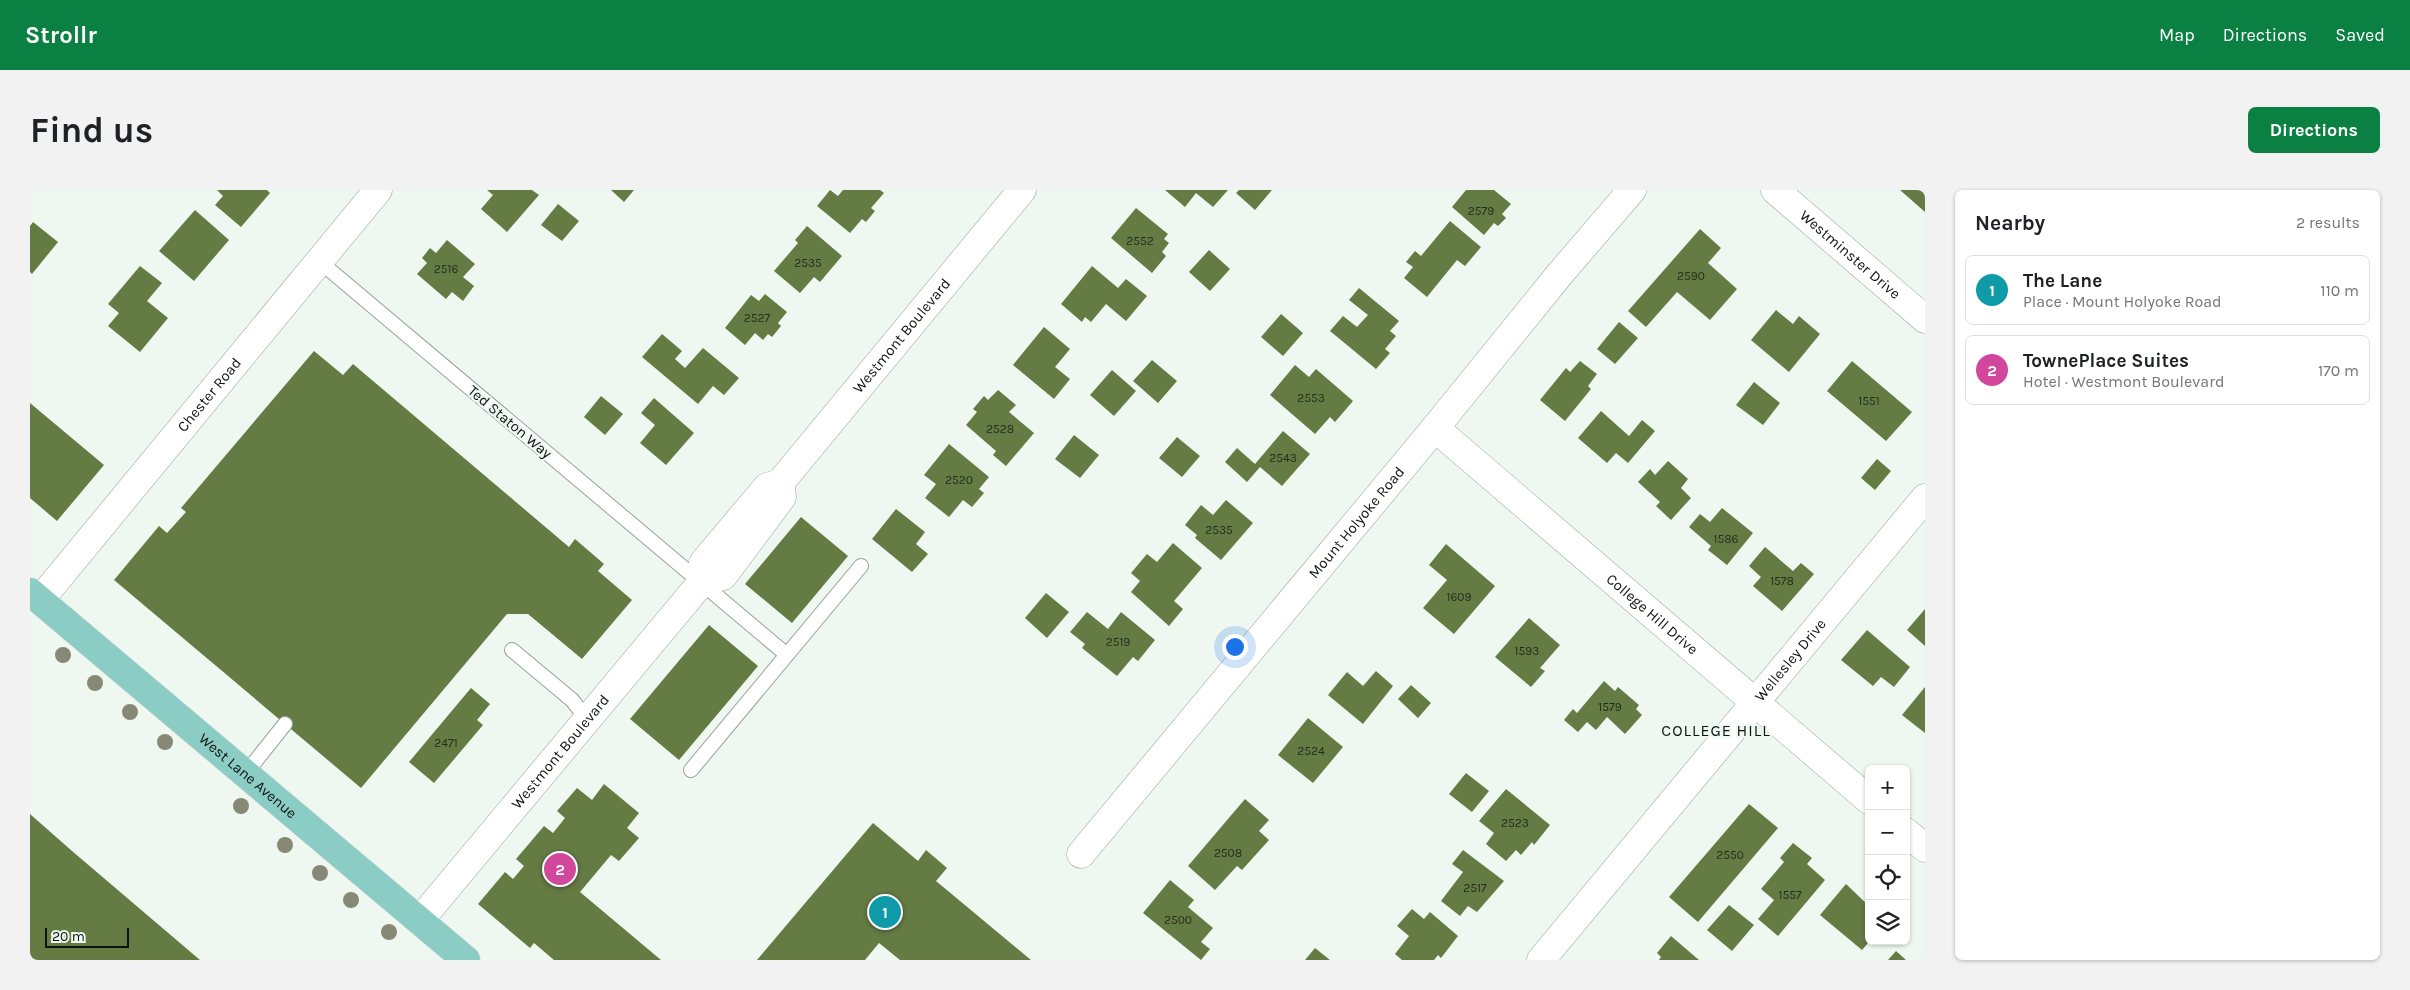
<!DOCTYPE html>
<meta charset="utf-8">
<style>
body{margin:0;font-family:Karla,sans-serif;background:#f2f2f2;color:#202124}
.controls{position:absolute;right:15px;bottom:15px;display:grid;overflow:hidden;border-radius:8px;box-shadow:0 1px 4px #0004}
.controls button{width:45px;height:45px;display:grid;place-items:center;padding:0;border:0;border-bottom:1px solid #e0e0e0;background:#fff;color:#202124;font:25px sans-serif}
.scale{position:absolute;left:15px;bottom:12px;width:84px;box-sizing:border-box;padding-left:5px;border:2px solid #0f1310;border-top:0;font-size:14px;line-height:18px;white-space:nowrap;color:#0f1310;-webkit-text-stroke:4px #eef8f1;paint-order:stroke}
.you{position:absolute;left:1204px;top:456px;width:18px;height:18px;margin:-12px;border:4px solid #fff;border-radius:50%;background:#1a73e8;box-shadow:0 0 0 8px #1a73e833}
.badge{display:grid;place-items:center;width:32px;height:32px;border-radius:50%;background:#0b8043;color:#fff;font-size:16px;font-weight:700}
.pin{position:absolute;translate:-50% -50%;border:2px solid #fff;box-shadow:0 1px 5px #0006}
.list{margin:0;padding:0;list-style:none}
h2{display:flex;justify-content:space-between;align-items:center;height:65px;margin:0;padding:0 20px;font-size:21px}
h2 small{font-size:16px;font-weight:400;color:#757577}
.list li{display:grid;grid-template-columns:32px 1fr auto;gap:15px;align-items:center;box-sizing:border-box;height:70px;margin:0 10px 10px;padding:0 10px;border:1px solid #e0e0e0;border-radius:8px}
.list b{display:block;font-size:19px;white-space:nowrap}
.list p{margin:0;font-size:16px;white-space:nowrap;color:#757577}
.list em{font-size:16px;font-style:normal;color:#757577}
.icon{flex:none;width:28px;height:28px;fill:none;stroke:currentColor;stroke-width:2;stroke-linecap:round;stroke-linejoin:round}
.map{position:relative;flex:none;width:1895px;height:770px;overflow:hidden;border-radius:8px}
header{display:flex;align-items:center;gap:30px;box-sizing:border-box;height:70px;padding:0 25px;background:#0b8043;color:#fff}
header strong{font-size:24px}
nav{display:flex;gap:28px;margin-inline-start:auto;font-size:18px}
.intro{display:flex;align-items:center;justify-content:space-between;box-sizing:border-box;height:120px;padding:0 30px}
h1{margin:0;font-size:35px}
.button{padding:12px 22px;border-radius:8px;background:#0b8043;color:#fff;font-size:18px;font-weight:700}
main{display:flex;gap:30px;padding:0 30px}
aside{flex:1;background:#fff;border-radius:8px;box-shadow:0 1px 4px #0004}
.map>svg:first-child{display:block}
</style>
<header>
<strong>Strollr</strong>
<nav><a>Map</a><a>Directions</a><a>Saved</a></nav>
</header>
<div class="intro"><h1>Find us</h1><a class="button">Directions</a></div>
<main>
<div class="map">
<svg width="1895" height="770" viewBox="0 0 1895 770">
<rect width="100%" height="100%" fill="#eef8f1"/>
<path fill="#657b44" d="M187,0H237L240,3L211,37L185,15L193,6Z
M457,0H502L509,5L477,42L451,19L463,5Z
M581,0H604L594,12Z
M800,0L808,6L813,0H850L854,3L841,18L845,21L836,32L832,29L820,43L787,16Z
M1135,0H1198L1183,17L1166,3L1155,17Z
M1209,0H1242L1225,20L1206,3Z
M1436,0H1464L1481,14L1472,24L1476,28L1468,36L1464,33L1454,45L1422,17Z
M1870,0H1895V22Z
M528,14L549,31L532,51L511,35Z
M1106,18L1138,44L1134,49L1139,53L1132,62L1136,66L1122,83L1081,48Z
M165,20L199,50L164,91L129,61Z
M1420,31L1451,57L1435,76L1427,70L1397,107L1374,88L1383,77L1376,72L1385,61L1391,66Z
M3,32L28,52L2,84L0,82V36Z
M777,36L812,66L790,92L784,87L770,103L744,81L768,53L765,50Z
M1670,39L1691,58L1678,73L1707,99L1680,130L1647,102L1616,137L1598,121Z
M417,50L445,74L433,87L444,96L433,111L422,102L416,109L387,84L397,73L392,68L400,58L406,63Z
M1179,60L1200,79L1180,101L1159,82Z
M110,76L132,93L117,111L138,128L110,162L78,136L89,123L78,114Z
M1062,76L1088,98L1096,89L1117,106L1096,131L1076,114L1061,132L1055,127L1052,132L1031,114Z
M1329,98L1369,131L1360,141L1366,146L1355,159L1360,163L1346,179L1300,141L1313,126L1327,137L1338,125L1319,110Z
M735,104L757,122L748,133L751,136L742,147L738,144L733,150L725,143L715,155L695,138L721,105L729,111Z
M1746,120L1763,134L1769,126L1790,144L1759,182L1721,150Z
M1251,124L1273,143L1253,166L1231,147Z
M1589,132L1608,148L1585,174L1567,159Z
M1014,137L1040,159L1025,177L1040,189L1024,209L983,175Z
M632,144L652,161L645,169L655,178L673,158L709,188L694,205L683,196L668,214L612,167Z
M284,161L313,185L323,174L539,357L545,349L574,374L568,381L602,410L552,469L498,424H477L331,598L84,390L129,336L137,343L156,322L151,318Z
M1122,170L1147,191L1128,213L1103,191Z
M1550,171L1567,184L1558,196L1561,199L1535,231L1510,210L1536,178L1540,182Z
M1822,171L1882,222L1856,251L1797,201Z
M1265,175L1279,187L1286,179L1323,211L1305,232L1300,227L1285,244L1240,205Z
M1082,180L1106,201L1084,226L1060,205Z
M1724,192L1750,213L1733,235L1706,215Z
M968,200L986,215L979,222L1004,243L976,276L963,265L966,261L936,235L947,222L943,219L954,206L958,210Z
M571,206L593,224L575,245L554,227Z
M624,208L664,243L636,275L610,253L625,235L611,223Z
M0,213L74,275L27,331L0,308Z
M1571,221L1599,246L1612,230L1625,241L1598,273L1586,263L1577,273L1548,248Z
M1253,241L1280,264L1252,296L1230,277L1217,292L1195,272L1207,258L1225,274Z
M1044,245L1069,265L1050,288L1025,269Z
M1147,247L1170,266L1152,287L1129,268Z
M919,254L959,287L949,299L954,303L942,317L933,310L919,327L895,308L906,294L894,285Z
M1847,269L1861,281L1845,300L1831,288Z
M1638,271L1658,289L1651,298L1661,308L1641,330L1626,316L1630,312L1608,292L1620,279L1625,285Z
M1196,310L1223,333L1191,370L1165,348L1167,345L1155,335L1171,315L1183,325Z
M1692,318L1723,343L1697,375L1678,360L1681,356L1659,337L1670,324L1680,332Z
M866,319L895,342L886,354L898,364L882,382L842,349Z
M771,327L818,366L762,433L715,394Z
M1143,353L1172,378L1144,411L1153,419L1139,436L1101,402L1110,391L1101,383L1117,364L1127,372Z
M1416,354L1465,396L1424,444L1393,418L1417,390L1399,375Z
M1735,357L1763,381L1771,373L1784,384L1752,421L1723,396L1731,387L1719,376Z
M1016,403L1039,422L1017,448L995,428Z
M1895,419V456L1877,440Z
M1057,422L1078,439L1091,422L1125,450L1108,471L1103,467L1087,486L1052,458L1055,454L1040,442Z
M1499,428L1530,455L1510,478L1515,481L1501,497L1465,467Z
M679,435L728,476L649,570L600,529Z
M1837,440L1880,477L1864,497L1851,487L1843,496L1811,470Z
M1346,481L1363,496L1333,534L1298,505L1317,482L1333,496Z
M1574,491L1585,501L1588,497L1609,515L1606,519L1612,525L1595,544L1577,527L1566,540L1557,532L1548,542L1534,530L1543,519L1547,523Z
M1381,495L1401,513L1388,528L1368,509Z
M1895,497V543L1872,525Z
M441,498L460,514L447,530L453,535L404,593L379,572Z
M1278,528L1313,557L1283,593L1248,565Z
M1436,583L1459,601L1442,622L1419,604Z
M574,594L609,623L597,638L609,648L589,671L581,665L550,702L631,770H524L504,753L500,758L448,714L475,682L483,689L494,676L486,669L514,636L523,643L535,628L527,621L547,598L562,610Z
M1476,599L1520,635L1504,655L1502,652L1491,665L1486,660L1476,671L1456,654L1464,643L1449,631Z
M1215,609L1239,630L1229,641L1239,650L1212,680L1207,676L1185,700L1158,676Z
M1719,614L1748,638L1668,732L1639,707Z
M0,624L42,661L170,770H0Z
M843,633L888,671L896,660L917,678L906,691L1001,770H870L849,753L835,770H727Z
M1763,653L1782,668L1777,674L1795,690L1748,746L1728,729L1744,710L1731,699L1754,672L1750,668Z
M1433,660L1474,691L1447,722L1438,716L1430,726L1411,711L1433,682L1422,674Z
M1140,690L1164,710L1158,717L1183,738L1171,752L1180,759L1171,770L1113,723Z
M1816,694L1839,716V727L1837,729L1839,731V752L1832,760L1790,725Z
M1699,715L1724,735L1702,761L1677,740Z
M1382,719L1394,729L1400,722L1428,746L1411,768L1408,765L1404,770H1372L1365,764L1379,746L1367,736Z
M1641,746L1669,770H1629L1631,767L1627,763Z
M1285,758L1300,770H1275Z
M1866,761L1876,770H1858Z"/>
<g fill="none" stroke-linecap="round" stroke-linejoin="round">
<defs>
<path id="lane" d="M289,71L757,465
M482,460L542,510L556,528
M661,580L831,376
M216,583L255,534"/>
<g id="street">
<path id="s1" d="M1745,0L1895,129"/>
<path id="s2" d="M1405,238L1839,610"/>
<path id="s3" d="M671,393L673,373L737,297L750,293L992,0"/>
<path id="s4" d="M10,410L348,0"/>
<path d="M1876,642L1895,658"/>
<path id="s5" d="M1051,664L1405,238L1529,85L1602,0"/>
<path id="s6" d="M390,730L671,393L693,386L752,307L750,293"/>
<path id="s7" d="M1511,770L1895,308"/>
</g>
<g id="primary">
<path id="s8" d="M0,402L436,770"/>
</g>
</defs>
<use href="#lane" stroke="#98a19a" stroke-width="16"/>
<use href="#street" stroke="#98a19a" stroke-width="29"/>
<use href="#primary" stroke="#d4d5d4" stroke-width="29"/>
<use href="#lane" stroke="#fff" stroke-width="14"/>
<use href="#street" stroke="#fff" stroke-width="28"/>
<use href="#primary" stroke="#8bcdc4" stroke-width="28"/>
</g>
<g fill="#878875">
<circle cx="33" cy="465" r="8"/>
<circle cx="65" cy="493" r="8"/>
<circle cx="100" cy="522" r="8"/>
<circle cx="135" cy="552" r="8"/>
<circle cx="211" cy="616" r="8"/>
<circle cx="255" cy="655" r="8"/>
<circle cx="290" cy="683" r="8"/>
<circle cx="321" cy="710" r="8"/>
<circle cx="359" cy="742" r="8"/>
</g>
<g text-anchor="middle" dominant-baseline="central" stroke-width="4.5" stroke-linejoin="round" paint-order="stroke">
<g font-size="12" fill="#242d1d">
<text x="1451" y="21">2579</text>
<text x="1110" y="51">2552</text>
<text x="778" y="73">2535</text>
<text x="416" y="79">2516</text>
<text x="1661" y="86">2590</text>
<text x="727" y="128">2527</text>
<text x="1281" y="208">2553</text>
<text x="1839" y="211">1551</text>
<text x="970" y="239">2528</text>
<text x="1253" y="268">2543</text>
<text x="929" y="290">2520</text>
<text x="1189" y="340">2535</text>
<text x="1696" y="349">1586</text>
<text x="1752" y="391">1578</text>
<text x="1429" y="407">1609</text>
<text x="1088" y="452">2519</text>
<text x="1497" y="461">1593</text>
<text x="1580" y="517">1579</text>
<text x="416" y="553">2471</text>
<text x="1281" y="561">2524</text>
<text x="1485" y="633">2523</text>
<text x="1198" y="663">2508</text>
<text x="1700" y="665">2550</text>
<text x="1445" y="698">2517</text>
<text x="1760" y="705">1557</text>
<text x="1148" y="730">2500</text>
</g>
<g font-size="15" fill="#0f1310" stroke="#eef8f1">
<text stroke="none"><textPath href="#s1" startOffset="99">Westminster Drive</textPath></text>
<text stroke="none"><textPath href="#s3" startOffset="324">Westmont Boulevard</textPath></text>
<text stroke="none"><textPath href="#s4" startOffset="266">Chester Road</textPath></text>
<text transform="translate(480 232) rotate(40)">Ted Staton Way</text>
<text stroke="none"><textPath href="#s5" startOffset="431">Mount Holyoke Road</textPath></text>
<text stroke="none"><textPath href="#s2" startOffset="286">College Hill Drive</textPath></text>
<text stroke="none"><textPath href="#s7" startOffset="390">Wellesley Drive</textPath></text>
<text stroke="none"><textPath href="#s6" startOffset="219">Westmont Boulevard</textPath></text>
<text stroke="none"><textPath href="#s8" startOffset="285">West Lane Avenue</textPath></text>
</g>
<g font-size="16" letter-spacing="1" fill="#0f1310" stroke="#eef8f1">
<text x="1686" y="540">COLLEGE HILL</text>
</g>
</g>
</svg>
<div class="controls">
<button>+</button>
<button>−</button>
<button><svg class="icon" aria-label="locate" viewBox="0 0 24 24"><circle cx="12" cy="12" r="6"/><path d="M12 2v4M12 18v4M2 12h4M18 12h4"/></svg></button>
<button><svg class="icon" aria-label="layers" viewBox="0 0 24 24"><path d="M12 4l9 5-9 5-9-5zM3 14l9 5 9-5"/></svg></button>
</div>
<div class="scale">20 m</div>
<div class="you"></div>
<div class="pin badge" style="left:855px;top:722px;background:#0f9aa8">1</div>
<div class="pin badge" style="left:530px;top:679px;background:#d1479c">2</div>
</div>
<aside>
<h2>Nearby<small>2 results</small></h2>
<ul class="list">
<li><span class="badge" style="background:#0f9aa8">1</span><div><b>The Lane</b><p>Place · Mount Holyoke Road</p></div><em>110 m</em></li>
<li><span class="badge" style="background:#d1479c">2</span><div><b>TownePlace Suites</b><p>Hotel · Westmont Boulevard</p></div><em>170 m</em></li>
</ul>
</aside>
</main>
